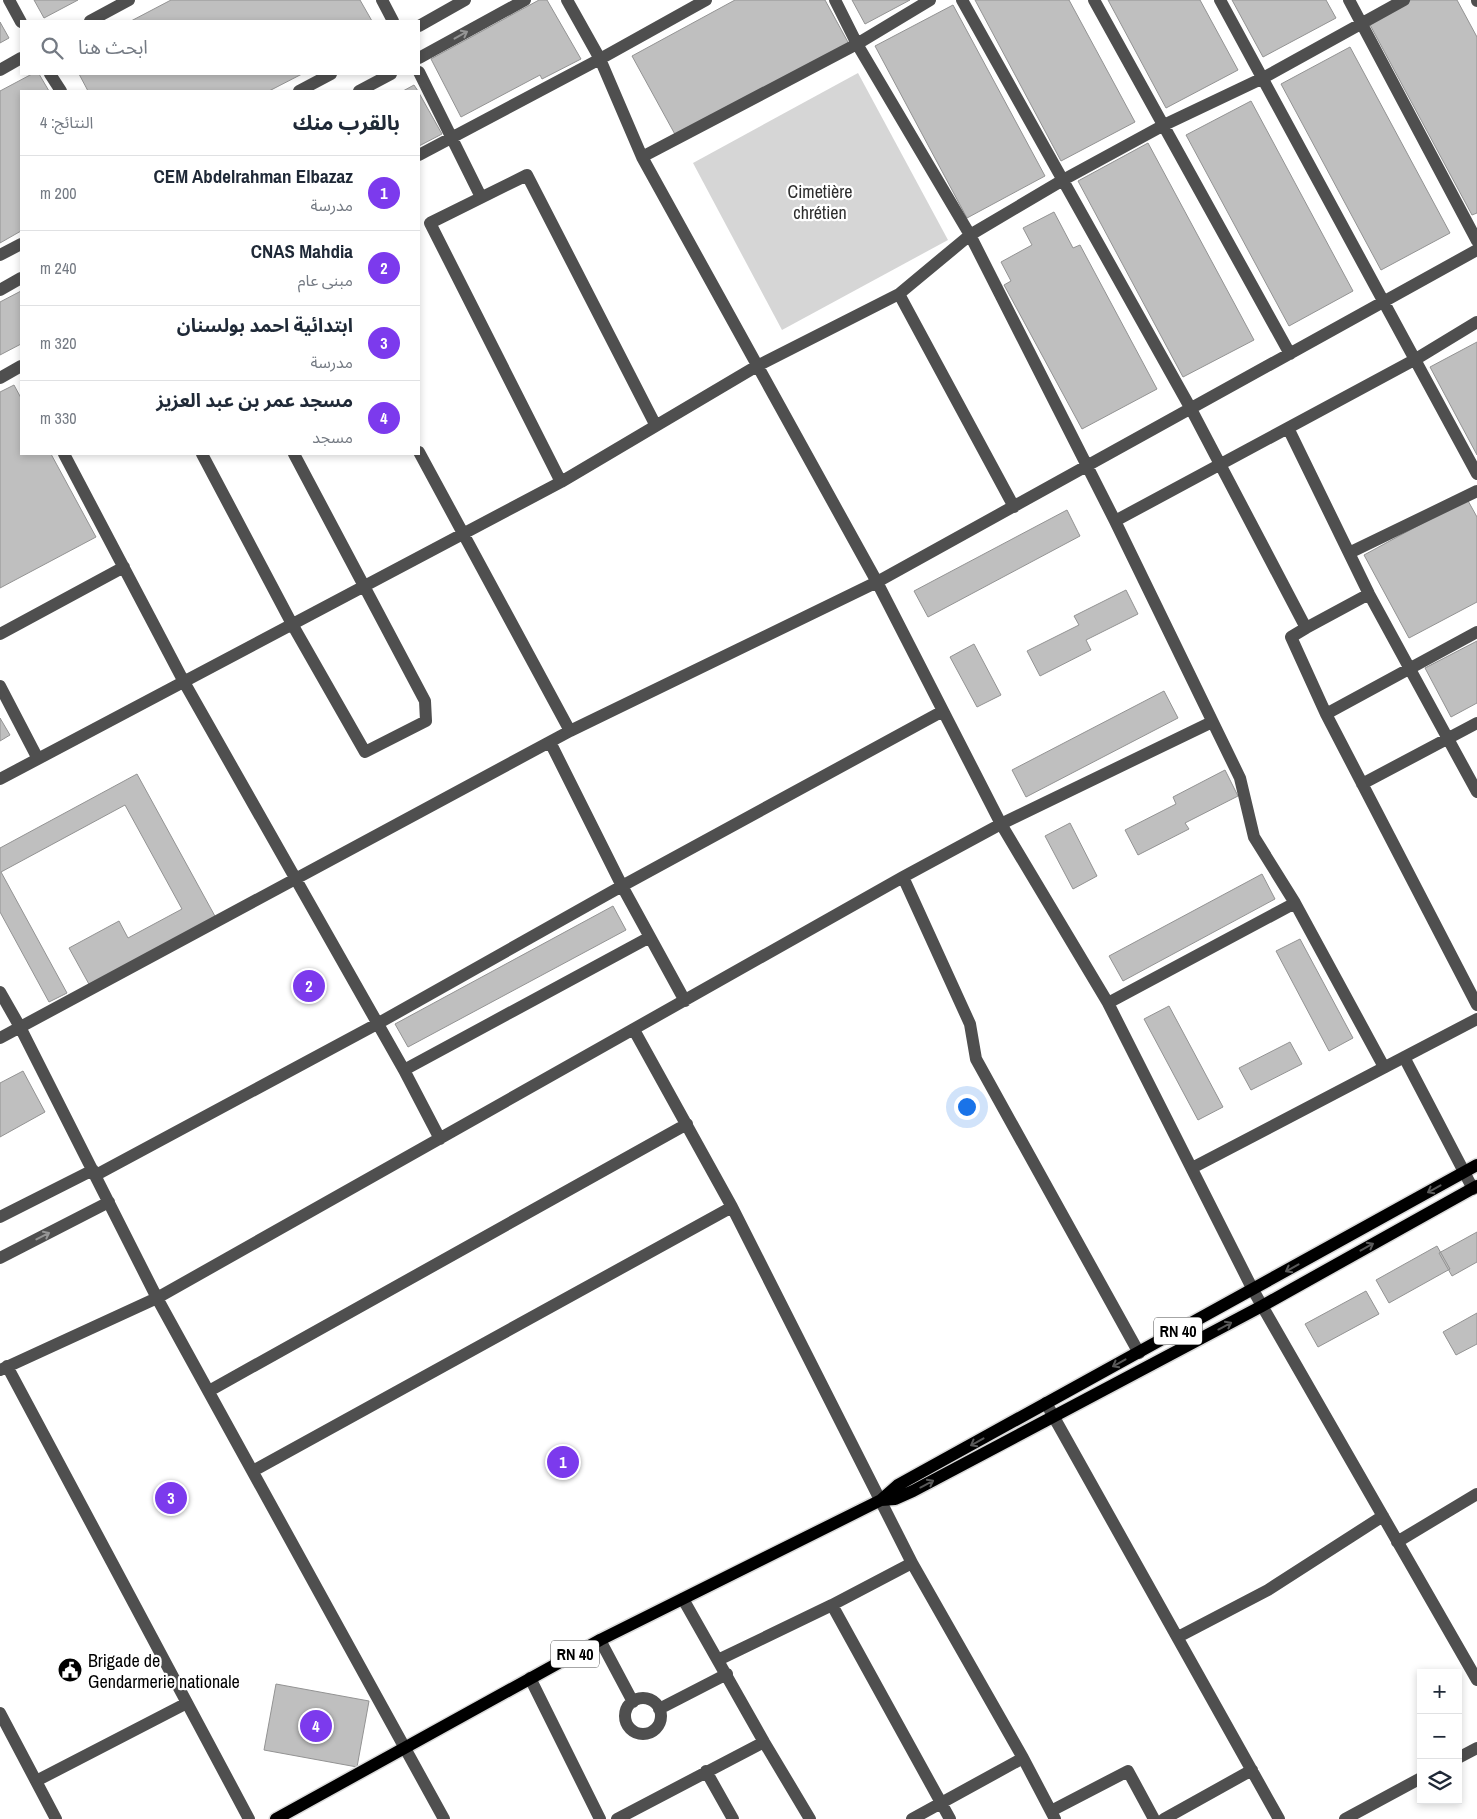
<!DOCTYPE html>
<html lang="ar">
<meta charset="utf-8">
<style>
body{margin:0;font-family:"Archivo Narrow","Noto Sans Arabic",sans-serif;background:#f2f2f3;color:#1f2937;direction:rtl}
.controls{position:absolute;right:15px;bottom:15px;display:grid;overflow:hidden;border-radius:0px;box-shadow:0 2px 8px #0003}
.controls button{width:45px;height:45px;display:grid;place-items:center;padding:0;border:0;border-bottom:1px solid #e0e1e3;background:#fff;color:#1f2937;font:25px sans-serif}
.you{position:absolute;left:966px;top:1106px;width:18px;height:18px;margin:-12px;border:4px solid #fff;border-radius:50%;background:#1a73e8;box-shadow:0 0 0 8px #1a73e833}
.badge{display:grid;place-items:center;width:32px;height:32px;border-radius:50%;background:#7c3aed;color:#fff;font-size:16px;font-weight:700}
.pin{position:absolute;translate:-50% -50%;border:2px solid #fff;box-shadow:0 1px 5px #0006}
.list{margin:0;padding:0;list-style:none}
h2{display:flex;justify-content:space-between;align-items:center;height:65px;margin:0;padding:0 20px;font-size:21px}
h2 small{font-size:16px;font-weight:400;color:#747a83}
.list li{display:grid;grid-template-columns:32px 1fr auto;gap:15px;align-items:center;box-sizing:border-box;height:75px;padding:0 20px;border-top:1px solid #e0e1e3}
.list b{display:block;font-size:19px;white-space:nowrap}
.list p{margin:0;font-size:16px;white-space:nowrap;color:#747a83}
.list em{font-size:16px;font-style:normal;color:#747a83}
.icon{flex:none;width:28px;height:28px;fill:none;stroke:currentColor;stroke-width:2;stroke-linecap:round;stroke-linejoin:round}
.map{position:relative;flex:none;width:1477px;height:1819px;overflow:hidden;direction:ltr}
.search{position:absolute;background:#fff;box-shadow:0 2px 8px #0003;left:20px;top:20px;width:400px;height:55px;display:flex;align-items:center;gap:12px;box-sizing:border-box;padding:0 18px;border-radius:0px;color:#747a83;font-size:19px}
.panel{position:absolute;background:#fff;box-shadow:0 2px 8px #0003;left:20px;top:90px;width:400px;height:365px;border-radius:0px;direction:rtl}
.map>svg:first-child{display:block}
</style>
<div class="map">
<svg width="1477" height="1819" viewBox="0 0 1477 1819">
<rect width="100%" height="100%" fill="#fff"/>
<path fill="#d6d6d6" d="M858,73L948,240L782,330L693,163Z"/>
<path fill="#bfbfbf" stroke="#939393" d="M34,0H78L44,18Z
M171,0H360L372,21H131Z
M539,0H547L581,59L542,79L540,75L461,117L431,59Z
M735,0H825L849,44L677,138L632,56Z
M852,0H910L865,24Z
M975,0H1069L1135,122L1061,161Z
M1108,0H1200L1238,70L1166,108Z
M1232,0H1326L1336,18L1263,57Z
M1411,0H1457L1477,37V213L1472,215L1369,23Z
M953,5L1045,176L967,218L875,46Z
M0,22L9,38L0,43Z
M1350,47L1450,233L1381,270L1281,84Z
M32,74H39L49,91H21V231L0,243V91Z
M79,74H302L269,91H88Z
M414,85L418,91H403Z
M419,93L442,134L419,146Z
M1251,101L1353,291L1289,326L1186,135Z
M1148,143L1254,340L1183,377L1078,181Z
M1054,212L1073,248L1080,245L1157,389L1082,429L1004,285L1011,281L1001,262L1032,245L1023,228Z
M21,291V344L0,355V302Z
M1477,342V455L1430,367Z
M14,385L21,398V454H51L96,537L0,588V392Z
M1467,499L1477,517V602L1409,638L1364,555Z
M1067,510L1080,536L928,617L914,591Z
M1126,590L1138,614L1086,640L1091,650L1040,676L1027,651L1079,625L1074,616Z
M1477,641V703L1451,717L1425,668Z
M974,644L1001,695L977,707L950,657Z
M1164,691L1178,718L1026,797L1012,770Z
M0,718L10,735L0,741Z
M1225,770L1238,796L1185,823L1189,829L1138,855L1125,830L1176,804L1173,797Z
M137,774L216,918L90,986L69,948L119,921L128,938L182,909L125,805L1,872L67,993L49,1002L0,912V848Z
M1070,823L1097,876L1073,889L1045,836Z
M1262,874L1275,899L1123,981L1109,956Z
M613,906L626,930L408,1047L395,1024Z
M1300,939L1353,1038L1329,1051L1276,951Z
M1169,1006L1223,1107L1198,1120L1144,1019Z
M1290,1042L1302,1064L1251,1090L1239,1068Z
M23,1071L45,1112L0,1137V1083Z
M1477,1232V1262L1452,1276L1439,1253Z
M1437,1246L1450,1269L1389,1303L1376,1280Z
M1366,1291L1379,1314L1318,1347L1305,1324Z
M1477,1313V1344L1456,1355L1443,1332Z
M276,1684L369,1701L357,1767L264,1750Z"/>
<g fill="none" stroke-linecap="round" stroke-linejoin="round">
<defs>
<path id="major" d="M881,1500L895,1499L913,1491L1262,1306L1477,1186
M276,1819L600,1640L881,1500L898,1485L1477,1165"/>
</defs>
<use href="#major" stroke="#dbdbdb" stroke-width="15"/>
<path stroke="#4f4f4f" stroke-width="12" d="M9,0L21,22
M382,0L393,21
M567,0L600,59L642,157L877,582L1001,824L1108,1003L1253,1290L1477,1680
M835,0L857,44L970,235L1115,521L1240,778L1254,837L1295,903L1384,1067
M962,0L1191,409L1306,628L1369,594
M1094,0L1290,354
M1220,0L1477,474
M1349,0L1477,241
M1477,0V1
M90,21L129,0
M419,26L465,0
M419,58L525,0
M0,70L21,58
M419,72L481,197
M50,74L61,91
M299,91L331,74
M359,91L391,74
M419,155L600,59L706,0
M642,157L857,44L930,0
M0,255L21,244
M0,290L21,278
M899,294L1014,507
M0,378L21,366
M1288,428L1369,594L1477,792
M419,452L570,731
M64,454L184,682L404,1070L440,1139
M202,454L292,624L365,752L426,721L425,701L294,454
M561,482L430,223L527,175L656,426
M1115,521L1416,359L1477,322
M1349,553L1477,491
M1306,628L1291,637L1326,714L1477,1005
M0,634L124,567
M0,686L38,759
M1326,714L1477,632
M550,742L622,886L685,1001
M0,779L561,482L757,366L899,294L970,235L1063,180L1164,125L1263,78L1404,0
M1362,784L1477,723
M903,877L970,1024L976,1059L1139,1353
M0,992L20,1027L157,1298L444,1819
M1108,1003L1295,903
M634,1030L732,1207L912,1563L1023,1758L1055,1819
M0,1038L570,731L877,582L1477,250
M1404,1057L1473,1189
M404,1070L650,937
M1192,1168L1477,1019
M96,1175L377,1024L622,886L943,711
M0,1217L93,1170
M0,1258L109,1202
M7,1366L249,1819
M0,1370L157,1298L903,877L1001,824L1212,722
M209,1391L687,1124
M1046,1403L1279,1819
M253,1471L732,1207
M1397,1542L1477,1494
M683,1599L764,1742L810,1819
M832,1605L950,1819
M1178,1637L1268,1590L1383,1516
M600,1640L633,1702
M718,1660L832,1605L912,1563
M530,1678L600,1819
M625 1716a18 18 0 1 1 36 0a18 18 0 1 1-36 0Z
M659,1709L727,1674
M0,1713L56,1819
M1458,1758L1477,1748
M706,1771L733,1819
M36,1781L187,1703
M1051,1811L1128,1771L1154,1819
M617,1819L764,1742
M912,1819L1023,1758
M1164,1819L1252,1770
M1345,1819L1421,1778"/>
<use href="#major" stroke="#000" stroke-width="12"/>
</g>
<defs><path id="oneway-shaft" d="M-6 0H5M1.5-3L5.5 0L1.5 3" fill="none" stroke-width="1.6" stroke-linecap="round" stroke-linejoin="round" transform="scale(1.25)"/></defs>
<g stroke="#959595">
<use href="#oneway-shaft" transform="translate(461 35) rotate(-29)"/>
<use href="#oneway-shaft" transform="translate(43 1236) rotate(-27)"/>
</g>
<g stroke="#595959">
<use href="#oneway-shaft" transform="translate(1434 1189) rotate(151)"/>
<use href="#oneway-shaft" transform="translate(1367 1247) rotate(-29)"/>
<use href="#oneway-shaft" transform="translate(1292 1268) rotate(151)"/>
<use href="#oneway-shaft" transform="translate(1225 1326) rotate(-28)"/>
<use href="#oneway-shaft" transform="translate(1119 1363) rotate(151)"/>
<use href="#oneway-shaft" transform="translate(977 1442) rotate(151)"/>
<use href="#oneway-shaft" transform="translate(927 1484) rotate(-28)"/>
</g>
<defs>
<symbol id="civic-disc" viewBox="-11 -11 22 22"><circle r="9.5" fill="#000" stroke="#fff"/><path d="M-.6-6.5H3V-4.5H.6V-3L4-1V1h2V6H-6V1h2V-1L-.6-3ZM-1.2 2.5V6h2.4V2.5Z" fill="#fff"/></symbol>
</defs>
<g fill-rule="evenodd">
<use href="#civic-disc" x="56" y="1656" width="28" height="28"/>
</g>
<g text-anchor="middle" dominant-baseline="central" stroke-width="4.5" stroke-linejoin="round" paint-order="stroke">
<g fill="#fff" stroke="#4c4c4c" stroke-width="1">
<rect x="1154" y="1317.5" width="48" height="27" rx="4"/>
<rect x="551" y="1640.5" width="48" height="27" rx="4"/>
</g>
<g font-size="16" font-weight="bold" fill="#000">
<text x="1178" y="1331">RN 40</text>
<text x="575" y="1654">RN 40</text>
</g>
<g font-size="18" fill="#2d2d2d" stroke="#fff">
<text x="820" y="191">Cimetière<tspan x="820" dy="21">chrétien</tspan></text>
</g>
<g font-size="18" fill="#000" stroke="#fff" text-anchor="start">
<text x="88" y="1660">Brigade de<tspan x="88" dy="21">Gendarmerie nationale</tspan></text>
</g>
</g>
</svg>
<div class="controls">
<button>+</button>
<button>−</button>
<button><svg class="icon" aria-label="layers" viewBox="0 0 24 24"><path d="M12 4l9 5-9 5-9-5zM3 14l9 5 9-5"/></svg></button>
</div>
<div class="you"></div>
<div class="pin badge" style="left:563px;top:1462px">1</div>
<div class="pin badge" style="left:309px;top:986px">2</div>
<div class="pin badge" style="left:171px;top:1498px">3</div>
<div class="pin badge" style="left:316px;top:1726px">4</div>
<div class="search"><svg class="icon" aria-label="search" viewBox="0 0 24 24"><circle cx="10" cy="10" r="6"/><path d="M15 15l6 6"/></svg>ابحث هنا</div>
<section class="panel">
<h2>بالقرب منك<small>النتائج: 4</small></h2>
<ul class="list">
<li><span class="badge">1</span><div><b>CEM Abdelrahman Elbazaz</b><p>مدرسة</p></div><em>200 m</em></li>
<li><span class="badge">2</span><div><b>CNAS Mahdia</b><p>مبنى عام</p></div><em>240 m</em></li>
<li><span class="badge">3</span><div><b>ابتدائية احمد بولسنان</b><p>مدرسة</p></div><em>320 m</em></li>
<li><span class="badge">4</span><div><b>مسجد عمر بن عبد العزيز</b><p>مسجد</p></div><em>330 m</em></li>
</ul>
</section>
</div>
